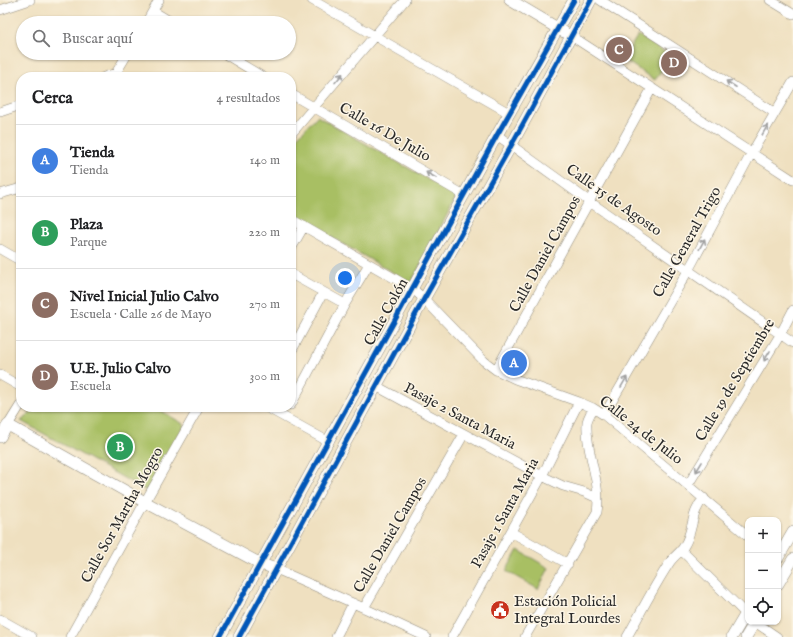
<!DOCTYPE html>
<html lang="es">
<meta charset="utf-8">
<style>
body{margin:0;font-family:"IM FELL English",serif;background:#f2f2f2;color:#202124}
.controls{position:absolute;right:12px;bottom:12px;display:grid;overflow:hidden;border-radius:8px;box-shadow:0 1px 3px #0004}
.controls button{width:36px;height:36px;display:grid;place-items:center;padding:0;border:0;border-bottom:1px solid #e0e0e0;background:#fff;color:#202124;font:20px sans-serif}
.you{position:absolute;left:345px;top:278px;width:14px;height:14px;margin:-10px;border:3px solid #fff;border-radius:50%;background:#1a73e8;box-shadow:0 0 0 6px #1a73e833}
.badge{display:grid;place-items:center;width:26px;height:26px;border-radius:50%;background:#c8321e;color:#fff;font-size:13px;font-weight:700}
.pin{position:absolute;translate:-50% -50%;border:2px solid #fff;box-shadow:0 1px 4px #0006}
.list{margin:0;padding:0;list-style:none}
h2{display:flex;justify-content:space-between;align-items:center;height:52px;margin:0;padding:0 16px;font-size:17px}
h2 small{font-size:13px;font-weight:400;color:#757577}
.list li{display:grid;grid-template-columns:26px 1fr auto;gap:12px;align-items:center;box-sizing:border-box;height:72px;padding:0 16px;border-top:1px solid #e0e0e0}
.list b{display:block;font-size:15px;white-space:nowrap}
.list p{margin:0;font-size:13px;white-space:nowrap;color:#757577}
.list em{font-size:13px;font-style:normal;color:#757577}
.icon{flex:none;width:22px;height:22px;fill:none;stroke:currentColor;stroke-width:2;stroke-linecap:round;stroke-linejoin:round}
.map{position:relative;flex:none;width:793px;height:637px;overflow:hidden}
.search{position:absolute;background:#fff;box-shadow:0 1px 3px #0004;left:16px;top:16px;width:280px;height:44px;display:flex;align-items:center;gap:10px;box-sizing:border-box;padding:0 14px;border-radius:22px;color:#757577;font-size:15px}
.panel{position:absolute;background:#fff;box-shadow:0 1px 3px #0004;left:16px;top:72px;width:280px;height:340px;border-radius:16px}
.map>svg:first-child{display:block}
</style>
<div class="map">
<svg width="793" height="637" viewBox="0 0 793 637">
<rect width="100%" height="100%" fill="#fcf5e5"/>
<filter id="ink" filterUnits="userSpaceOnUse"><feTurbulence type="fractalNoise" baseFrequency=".025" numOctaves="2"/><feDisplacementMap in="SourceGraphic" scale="8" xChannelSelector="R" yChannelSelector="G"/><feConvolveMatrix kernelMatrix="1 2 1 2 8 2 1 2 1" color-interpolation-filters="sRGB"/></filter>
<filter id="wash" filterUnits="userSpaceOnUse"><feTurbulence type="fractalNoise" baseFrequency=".012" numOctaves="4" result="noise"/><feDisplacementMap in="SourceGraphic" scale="16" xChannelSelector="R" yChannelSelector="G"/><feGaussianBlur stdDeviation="0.9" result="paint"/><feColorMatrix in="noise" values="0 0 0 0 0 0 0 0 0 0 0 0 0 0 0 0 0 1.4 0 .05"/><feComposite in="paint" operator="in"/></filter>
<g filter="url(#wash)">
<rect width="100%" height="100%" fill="#efe0c0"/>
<path fill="#a8bf64" stroke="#6a7548" d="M638,35L671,56L655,80L623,59Z
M317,116L457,196L411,283L291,214V144Z
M38,407H155L185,425L147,491L21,421Z
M518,550L549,568L538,589L506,571Z"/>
</g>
<g filter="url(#ink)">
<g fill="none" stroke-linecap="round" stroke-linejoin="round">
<defs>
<path id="minor" d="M312,0L509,113
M600,0L775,113
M770,0L793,14
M0,10L30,0
M153,11L173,23
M146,23L159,0
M570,35L793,180
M223,53L263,77
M104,77L116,73
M117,77L116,73L128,53
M291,94L464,195
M0,112L21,105
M291,134L405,0
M497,135L590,202L793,343
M0,194L21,188
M291,219L413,289L424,299L484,361L496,370L515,379L579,402L593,408L604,415L748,536
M0,249L21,261
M291,249L304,226
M291,274L345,304
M291,352L323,293
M496,370L652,88
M0,375L21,387
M376,386L542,476L563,486L584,492L597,498
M291,405L345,304L369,264
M266,407L329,442
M604,415L689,269L751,154L793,82
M8,425L21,404
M688,485L780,335L793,310
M511,532L568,564
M681,550L748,616
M276,569L364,608L426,637
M364,608L464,434
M0,619L32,637
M755,622L777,637
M70,637L145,502L199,407
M336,637L353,603
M452,637L542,476L579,402
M525,637L597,512C602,482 585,452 587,422C588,417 591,413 593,408
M627,637C641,612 654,586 670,562C674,556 681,552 684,546C694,531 690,513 704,498"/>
<path id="tertiary" d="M510,0L564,32
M0,437L8,425L145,502L261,564L276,569
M778,558L793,532
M778,584L793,559
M220,637L497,135L574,0
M239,637L424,299L512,144L591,0
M732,637L748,610
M746,637L755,622"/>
</defs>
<use href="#minor" stroke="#8d8676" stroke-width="10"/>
<use href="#tertiary" stroke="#8d8676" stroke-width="12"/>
<use href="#minor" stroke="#fff" stroke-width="9"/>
<use href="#tertiary" stroke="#fff" stroke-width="11"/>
<defs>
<path id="cycleway" d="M220,637L497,135L574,0
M239,637L424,299L512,144L591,0"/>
</defs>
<use href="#cycleway" stroke="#fcf5e5" stroke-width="8"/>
<use href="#cycleway" stroke="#0057b8" stroke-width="5"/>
</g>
<defs><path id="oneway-shaft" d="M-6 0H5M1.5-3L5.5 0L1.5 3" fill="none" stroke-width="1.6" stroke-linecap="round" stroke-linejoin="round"/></defs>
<g stroke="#a0a0a0">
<use href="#oneway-shaft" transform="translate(339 78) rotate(-49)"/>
<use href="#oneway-shaft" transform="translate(731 84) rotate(-147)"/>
<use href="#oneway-shaft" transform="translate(765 130) rotate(-60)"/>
<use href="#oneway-shaft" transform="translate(431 175) rotate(-150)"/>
<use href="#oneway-shaft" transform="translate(702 244) rotate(-62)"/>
<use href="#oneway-shaft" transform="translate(767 356) rotate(121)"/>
<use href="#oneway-shaft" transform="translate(624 382) rotate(-60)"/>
<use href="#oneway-shaft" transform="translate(699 467) rotate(121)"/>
</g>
</g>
<defs>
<symbol id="civic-disc" viewBox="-11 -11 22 22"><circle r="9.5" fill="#c8321e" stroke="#fcf5e5"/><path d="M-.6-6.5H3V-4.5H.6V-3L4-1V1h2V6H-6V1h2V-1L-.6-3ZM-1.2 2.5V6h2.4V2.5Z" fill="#fff"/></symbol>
</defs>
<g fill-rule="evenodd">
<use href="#civic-disc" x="489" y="599" width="22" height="22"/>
</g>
<g text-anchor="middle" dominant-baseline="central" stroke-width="3" stroke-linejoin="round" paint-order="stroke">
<g font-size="15" fill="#2b2b2b" stroke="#fcf5e5">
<text transform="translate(385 132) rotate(30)">Calle 16 De Julio</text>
<text transform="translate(614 200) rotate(35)">Calle 15 de Agosto</text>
<text transform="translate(687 242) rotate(-61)">Calle General Trigo</text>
<text transform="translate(545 254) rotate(-61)">Calle Daniel Campos</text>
<text transform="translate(386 312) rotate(-61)">Calle Colón</text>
<text transform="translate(735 380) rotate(-59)">Calle 19 de Septiembre</text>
<text transform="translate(460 416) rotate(28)">Pasaje 2 Santa Maria</text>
<text transform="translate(641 430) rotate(38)">Calle 24 de Julio</text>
<text transform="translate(505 513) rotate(-61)">Pasaje 1 Santa Maria</text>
<text transform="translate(122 515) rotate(-61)">Calle Sor Martha Mogro</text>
<text transform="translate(390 535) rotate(-60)">Calle Daniel Campos</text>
</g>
<g font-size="15" fill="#2b2b2b" stroke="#fcf5e5" text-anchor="start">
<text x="514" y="601">Estación Policial<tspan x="514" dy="17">Integral Lourdes</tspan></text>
</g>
</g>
</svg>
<div class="controls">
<button>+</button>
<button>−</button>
<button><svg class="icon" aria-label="locate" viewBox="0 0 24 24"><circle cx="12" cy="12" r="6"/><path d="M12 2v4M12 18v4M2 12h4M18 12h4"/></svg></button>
</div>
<div class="you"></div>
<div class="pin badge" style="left:514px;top:363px;background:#3f7fe0">A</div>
<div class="pin badge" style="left:120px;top:447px;background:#2e9e5b">B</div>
<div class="pin badge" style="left:619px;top:50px;background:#8d6e63">C</div>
<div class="pin badge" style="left:674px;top:63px;background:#8d6e63">D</div>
<div class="search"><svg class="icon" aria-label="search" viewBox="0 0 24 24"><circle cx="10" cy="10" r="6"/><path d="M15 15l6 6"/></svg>Buscar aquí</div>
<section class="panel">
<h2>Cerca<small>4 resultados</small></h2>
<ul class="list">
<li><span class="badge" style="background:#3f7fe0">A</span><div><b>Tienda</b><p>Tienda</p></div><em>140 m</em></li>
<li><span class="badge" style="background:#2e9e5b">B</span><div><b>Plaza</b><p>Parque</p></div><em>220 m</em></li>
<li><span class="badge" style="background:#8d6e63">C</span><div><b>Nivel Inicial Julio Calvo</b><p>Escuela · Calle 26 de Mayo</p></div><em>270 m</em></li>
<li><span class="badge" style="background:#8d6e63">D</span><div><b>U.E. Julio Calvo</b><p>Escuela</p></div><em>300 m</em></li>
</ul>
</section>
</div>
